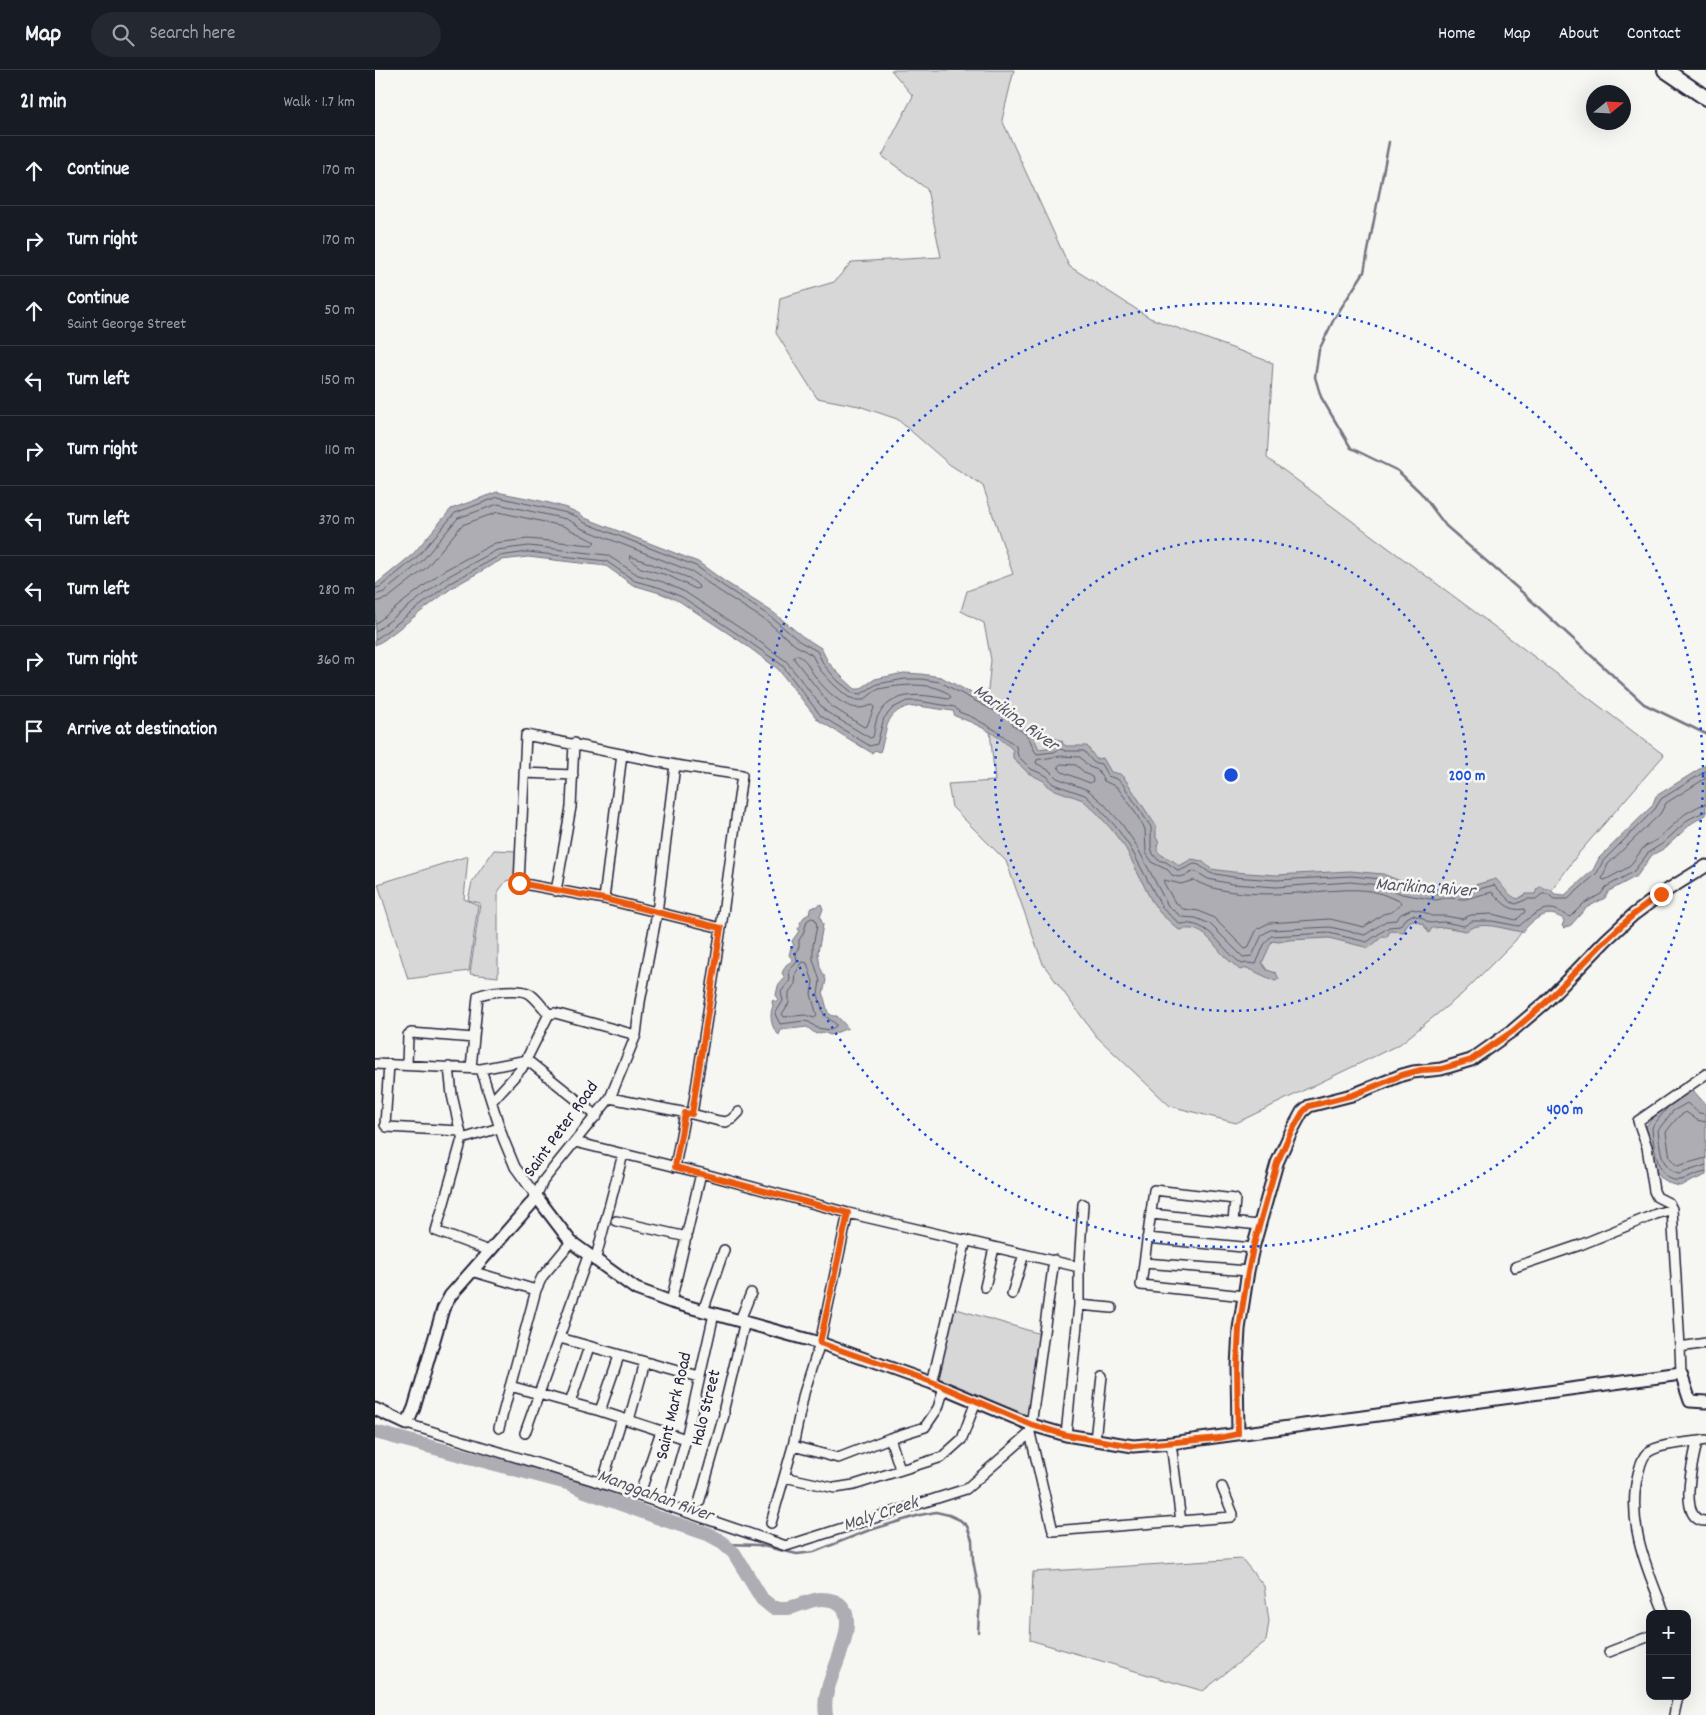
<!DOCTYPE html>
<meta charset="utf-8">
<style>
body{margin:0;font-family:Dekko,sans-serif;background:#242831;color:#f1f3f6}
.controls{position:absolute;right:15px;bottom:15px;display:grid;overflow:hidden;border-radius:10px;box-shadow:0 5px 20px #0002}
.controls button{width:45px;height:45px;display:grid;place-items:center;padding:0;border:0;border-bottom:1px solid #363941;background:#171b24;color:#f1f3f6;font:25px sans-serif}
.compass{position:absolute;left:1211px;top:15px;width:45px;height:45px;border-radius:50%;background:#171b24;box-shadow:0 5px 20px #0002;rotate:72deg}
.stop{position:absolute;width:15px;height:15px;margin:-11px;border:4px solid #ea580c;border-radius:50%;background:#fff}
.stop.end{background:#ea580c;border-color:#fff;box-shadow:0 1px 5px #0008}
.list{margin:0;padding:0;list-style:none}
h2{display:flex;justify-content:space-between;align-items:center;height:65px;margin:0;padding:0 20px;font-size:21px}
h2 small{font-size:16px;font-weight:400;color:#9ea1a6}
.list li{display:grid;grid-template-columns:32px 1fr auto;gap:15px;align-items:center;box-sizing:border-box;height:70px;padding:0 20px;border-top:1px solid #363941}
.list b{display:block;font-size:19px;white-space:nowrap}
.list p{margin:0;font-size:16px;white-space:nowrap;color:#9ea1a6}
.list em{font-size:16px;font-style:normal;color:#9ea1a6}
.icon{flex:none;width:28px;height:28px;fill:none;stroke:currentColor;stroke-width:2;stroke-linecap:round;stroke-linejoin:round}
.map{position:relative;flex:none;width:1331px;height:1645px;overflow:hidden}
header{display:flex;align-items:center;gap:30px;box-sizing:border-box;height:70px;padding:0 25px;background:#171b24;border-bottom:1px solid #363941}
header strong{font-size:24px}
nav{display:flex;gap:28px;margin-inline-start:auto;font-size:18px}
.search{width:350px;height:45px;background:#242831;display:flex;align-items:center;gap:12px;box-sizing:border-box;padding:0 18px;border-radius:28px;color:#9ea1a6;font-size:19px}
main{display:flex}
aside{flex:1;background:#171b24}
.map>svg:first-child{display:block}
</style>
<header>
<strong>Map</strong>
<div class="search"><svg class="icon" aria-label="search" viewBox="0 0 24 24"><circle cx="10" cy="10" r="6"/><path d="M15 15l6 6"/></svg>Search here</div>
<nav><a>Home</a><a>Map</a><a>About</a><a>Contact</a></nav>
</header>
<main>
<aside>
<h2>21 min<small>Walk · 1.7 km</small></h2>
<ul class="list">
<li><svg class="icon" aria-label="ahead" viewBox="0 0 24 24"><path d="M12 20V5M6 11l6-6 6 6"/></svg><div><b>Continue</b></div><em>170 m</em></li>
<li><svg class="icon" aria-label="right" viewBox="0 0 24 24"><path d="M7 20v-9h11M14 6l5 5-5 5"/></svg><div><b>Turn right</b></div><em>170 m</em></li>
<li><svg class="icon" aria-label="ahead" viewBox="0 0 24 24"><path d="M12 20V5M6 11l6-6 6 6"/></svg><div><b>Continue</b><p>Saint George Street</p></div><em>50 m</em></li>
<li><svg class="icon" aria-label="left" viewBox="0 0 24 24"><path d="M17 20v-9H6M10 6l-5 5 5 5"/></svg><div><b>Turn left</b></div><em>150 m</em></li>
<li><svg class="icon" aria-label="right" viewBox="0 0 24 24"><path d="M7 20v-9h11M14 6l5 5-5 5"/></svg><div><b>Turn right</b></div><em>110 m</em></li>
<li><svg class="icon" aria-label="left" viewBox="0 0 24 24"><path d="M17 20v-9H6M10 6l-5 5 5 5"/></svg><div><b>Turn left</b></div><em>370 m</em></li>
<li><svg class="icon" aria-label="left" viewBox="0 0 24 24"><path d="M17 20v-9H6M10 6l-5 5 5 5"/></svg><div><b>Turn left</b></div><em>280 m</em></li>
<li><svg class="icon" aria-label="right" viewBox="0 0 24 24"><path d="M7 20v-9h11M14 6l5 5-5 5"/></svg><div><b>Turn right</b></div><em>360 m</em></li>
<li><svg class="icon" aria-label="arrive" viewBox="0 0 24 24"><path d="M6 21V4h12l-3 4 3 4H6"/></svg><div><b>Arrive at destination</b></div></li>
</ul>
</aside>
<div class="map">
<svg width="1331" height="1645" viewBox="0 0 1331 1645">
<rect width="100%" height="100%" fill="#f6f6f2"/>
<filter id="ink" filterUnits="userSpaceOnUse"><feTurbulence type="fractalNoise" baseFrequency=".02" numOctaves="2"/><feDisplacementMap in="SourceGraphic" scale="10" xChannelSelector="R" yChannelSelector="G"/><feConvolveMatrix kernelMatrix="1 2 1 2 8 2 1 2 1" color-interpolation-filters="sRGB"/></filter>
<g filter="url(#ink)">
<path fill="#d7d7d7" stroke="#7c7c89" d="M516,0H639L627,50L694,196L775,248L898,293L892,388L1104,545L1289,685L1203,784L1140,871L1087,924L1025,974L861,1053L795,1036L721,966L668,894L631,791L577,737L573,714L620,711L612,630L616,590L609,553L586,541L592,521L638,504L608,416L574,394L522,349L484,336L442,328L401,263L405,228L459,212L477,192L566,187L552,119L507,86L538,26Z
M119,780L143,781L144,807L131,811L123,822V907L95,904L105,833L93,830L97,812Z
M93,786L89,829L103,835L94,901L33,909L3,814Z
M578,1238L669,1265L660,1351L561,1310Z
M867,1489L889,1516L894,1551L891,1571L828,1621L655,1570L658,1502Z"/>
<path fill="#adadb3" stroke="#757583" d="M122,422C143,427 196,434 210,448L323,492L349,511L399,543L427,566L446,578L453,592L467,607L480,619H485L500,609L529,603L546,604L566,607L640,646L641,652L656,662L664,679L678,677L681,675L679,668L687,671L688,674L691,676H712L721,689L728,688L736,702L745,704L750,709L781,756V768L784,771C775,787 797,786 804,796L817,789L827,791L836,799L858,802L901,805L975,801L1008,804L1030,813L1062,819L1069,816L1089,818L1121,809C1128,816 1133,826 1143,829L1151,824H1160L1162,819L1167,816L1169,819H1175L1180,824L1190,825L1218,800L1224,788L1277,736L1281,726L1331,695V745L1317,753L1290,778L1277,785L1262,806L1234,821L1230,828L1211,838L1196,855L1189,858L1187,856L1189,851L1187,848C1185,847 1182,846 1180,845C1168,841 1154,853 1148,862C1130,860 1107,849 1091,861L1069,857L1057,858L1054,863L1048,854L1037,850L1032,854L1029,862L1015,861L1012,867L1008,866L994,878L954,868L914,870L904,872L897,871L887,893L892,900L901,903L904,909L900,911L872,898L865,900C860,896 855,891 850,887C836,872 828,854 804,860L785,843L776,830L751,779L737,760L721,742L708,730L675,718L669,711L653,703L638,688V680C623,664 600,653 580,646L578,641L543,636L538,637L534,636C508,644 513,660 505,682L500,680L497,683L443,650L403,599L368,573L304,531L285,523L258,515L231,496L153,487L126,490L78,517L9,570L0,575V515L38,484L76,439Z
M446,834L448,839L445,847L448,855L443,882L445,897L451,910L448,924L453,943L458,946H462L473,958L455,965L448,962L441,964L432,957L406,960L404,965C396,959 394,944 398,936L397,932L398,930L401,932L404,930L401,925L403,916L410,908L407,903L411,895L417,891V889L414,885L416,878L419,876L417,871L424,861L423,859L426,855L425,853L429,847L434,844L435,839Z
M1316,1018L1331,1035V1105L1305,1116L1296,1114L1285,1107L1278,1096L1271,1056L1281,1043Z"/>
<g fill="none" stroke-linecap="round" stroke-linejoin="round">
<path stroke="#5a5a6b" stroke-width="1" d="M255,486L314,508L323,515L324,518L321,519L292,505L266,498L255,490Z
M0,518L5,517L42,487L80,443L123,427L192,443L203,447L208,452L321,496L347,515L396,547L424,571L442,581L449,595L463,611L478,623L486,624L502,614L530,609H546L565,612L634,649C638,658 646,659 652,666C657,671 657,679 662,684L679,682L685,679L691,681H709L718,692L726,694L733,706L742,709L747,713L776,757V777L778,784L783,790L791,792L804,801L819,794L824,795L835,803L858,807L901,810L976,806L1006,809L1029,818L1061,824L1070,821L1090,823L1119,815L1136,832L1141,834L1152,829H1161L1167,824H1173L1179,829H1193L1222,803L1228,791L1280,739L1286,729L1331,701
M0,525L9,522L46,492L83,448L123,434L191,449L199,453L206,458L318,502L343,520L393,552L420,575L437,585L445,600L459,615L473,627L482,630H488C494,627 498,621 504,619C523,615 563,610 576,627L573,629C549,625 520,619 504,644C500,650 500,660 498,667L495,668L450,641L411,591L374,564L310,522L288,512L263,505L232,485L154,476L122,480L72,507L0,562
M0,532L13,528L51,498L87,455L123,442L188,456L220,472L217,475L153,469L120,473L68,501L0,554
M0,570L75,513L124,486L153,482L231,491L260,511L286,518L307,527L370,569L407,595L446,646L495,676L502,674L509,648L518,638L532,631H543L580,637L584,642L597,647L622,661L641,676L643,686L656,699L672,706L678,714L710,725L725,739L741,757L755,777L788,839L805,854C836,850 845,879 867,894L872,893L881,894L889,875L896,866L954,863L992,872L1014,857L1025,856L1029,850L1037,845L1045,847L1055,853L1069,852L1089,856L1097,851H1117L1144,856C1153,849 1167,835 1181,840C1186,842 1191,845 1195,847L1208,834L1226,824L1231,817L1258,802L1274,782L1287,774L1314,749L1331,741
M422,585C433,591 431,593 437,602C446,616 466,637 483,638C489,638 493,636 498,635L499,638L492,656L489,657L456,636L419,589V587Z
M685,686L705,687L714,697L723,700L729,711L742,717L757,737L770,759L771,783L778,793L793,800L797,805L803,807L809,806L820,801L833,809L857,814L901,817L975,812L1005,815L1027,824L1061,830L1070,828L1090,829L1117,822C1126,831 1134,842 1149,839L1150,842L1141,850L1117,844L1096,845L1087,849L1070,846H1057L1046,841L1037,839L1026,844L1021,850L1011,851L990,865L955,857L895,860L887,865L877,886L868,887L835,854L821,848L807,847L793,836L760,773L746,753L729,734L713,720L682,708L675,701L661,693L662,690Z
M686,694L701,695L710,703L717,707L718,711L715,713L687,702L683,697Z
M1331,708L1291,733L1285,744L1233,794L1227,809L1230,810L1254,797L1269,777L1283,769L1310,744L1324,736L1331,734
M789,810L806,814L819,810C850,829 914,824 950,821C967,820 987,818 1004,823C1011,825 1018,829 1025,831L1026,834L1017,842L1008,844L989,857L955,849L894,853L882,859L873,878L870,879L839,848L824,841L808,839L799,831L789,813Z
M437,848L440,849L442,856L438,875V889L445,911L443,924L449,945L461,954V956L455,960L442,958L434,952L429,951L405,954L400,944L408,931L406,922L415,910L414,901L422,892L421,884L424,876V870L428,864L432,851Z
M428,892L432,893L438,912L436,924L442,946L439,948L430,945L409,947L407,944L414,933V922L420,914L421,903Z
M1293,1037L1277,1057C1278,1073 1282,1114 1305,1110C1314,1109 1322,1103 1331,1102
M1331,1044L1324,1043L1312,1033L1298,1041L1283,1060C1285,1075 1285,1100 1304,1104L1331,1095
M1331,1052L1322,1050L1311,1042L1303,1047L1291,1062L1295,1088L1302,1096L1331,1088"/>
<path stroke="#757583" stroke-width="2.5" d="M1014,72L989,202L959,249L944,280L940,307L946,327L976,378L1023,401L1046,423L1071,456L1148,523L1269,634L1331,664
M351,1474L383,1475L422,1484L439,1482L492,1461L545,1445L561,1442L574,1445L585,1450L592,1456L597,1470L598,1490L605,1527L603,1562"/>
<path stroke="#adadb3" stroke-width="14" d="M0,1362L196,1414L210,1421L287,1449L333,1464L344,1470L359,1483L387,1529L398,1538C403,1538 408,1538 413,1538C424,1536 436,1529 447,1529C498,1530 456,1599 452,1622C450,1629 450,1638 451,1645"/>
<defs>
<path id="minor" d="M149,703L198,705
M181,821L196,737L199,673
M229,829L247,684
M174,944L180,943L261,965
M0,994L106,999L152,990L222,1046
M14,994L10,1055L12,1057L85,1061
M32,995L33,965L36,963L99,968
M74,997L77,1025L86,1064
M96,998L103,926C113,921 146,918 155,924C162,929 168,938 174,944
M106,999L128,1068L140,1097L161,1126
M235,1028L317,1044L344,1051L351,1052L357,1049L364,1042
M117,1031L147,998L174,944
M317,1044L346,858L367,705L300,695L151,665L144,813L229,829L346,858
M200,1072L326,1103L473,1143L704,1197V1235L691,1365
M300,1097L310,1043
M161,1126L168,1111L235,1028L261,965L265,932L282,843L300,695
M776,1144L884,1155
M241,1151L312,1167
M858,1152L860,1129L779,1120L766,1215L869,1226
M772,1168L878,1178
M114,1181L61,1161L87,1069L124,1058
M220,1191L248,1084
M769,1193L873,1201
M704,1197L708,1134
M1140,1197L1205,1175L1281,1144L1297,1139
M96,1201L161,1220
M610,1217L619,1178
M637,1224L649,1184
M296,1232L326,1103
M704,1235L737,1238
M328,1241L349,1180
M365,1250L376,1223
M185,1268L324,1307
M1305,1277L1297,1139L1294,1133L1282,1127L1279,1121L1272,1077L1263,1051L1331,1004
M1306,1304L1305,1277L1331,1273
M557,1313L591,1170
M135,1316L225,1341L311,1369
M195,1333L214,1277
M225,1341L244,1286
M254,1350L270,1292
M32,1354L217,1410L411,1476L591,1419L655,1363L679,1190
M124,1358L161,1220L167,1207L196,1172
M150,1363L213,1186
M655,1363L678,1461L856,1447L858,1444L847,1417
M515,1368L525,1399
M720,1370L727,1306
M1322,1372C1319,1388 1301,1452 1331,1451
M796,1373L806,1452
M418,1376L463,1388L515,1368L550,1357L563,1338L569,1318
M409,1407L460,1418L479,1415L567,1387L587,1369L601,1331
M227,1414L247,1348
M264,1426L286,1361
M324,1433L349,1345V1338L370,1251
M292,1436L311,1369L339,1244
M396,1453L418,1376L429,1323L445,1273L473,1143
M1290,1544C1272,1499 1251,1453 1263,1404C1265,1398 1266,1388 1272,1383C1285,1373 1315,1373 1331,1370
M1234,1582L1275,1566
M1299,1645L1303,1626"/>
<path id="tertiary" d="M0,1339L32,1354L39,1338L68,1239L75,1226L156,1134L161,1126L196,1172L261,1219L296,1232L445,1273L557,1313L657,1355L691,1365L758,1376L796,1373L1306,1304L1315,1331L1331,1332
M863,1364L862,1297L864,1259L873,1201L878,1178L902,1093L915,1064L927,1042L934,1036L977,1025L1027,1005L1038,1002L1066,999L1096,990L1137,961L1170,933L1231,870L1258,845L1286,824L1331,796"/>
<path id="primary" d="M1290,0L1331,28"/>
</defs>
<use href="#minor" stroke="#22223b" stroke-width="12"/>
<use href="#tertiary" stroke="#22223b" stroke-width="15"/>
<use href="#primary" stroke="#22223b" stroke-width="18"/>
<use href="#minor" stroke="#f6f6f2" stroke-width="9"/>
<use href="#tertiary" stroke="#f6f6f2" stroke-width="11"/>
<use href="#primary" stroke="#f6f6f2" stroke-width="14"/>
</g>
</g>
<g fill="none" stroke-linecap="round" stroke-linejoin="round" filter="url(#ink)">
<path stroke="#ea580c" stroke-width="6" d="M144,813L229,829L346,858L317,1044L310,1043L300,1097L473,1143L445,1273L557,1312L657,1355L691,1365L758,1376L844,1368L863,1364L862,1297L864,1259L873,1202L878,1178L902,1093L915,1064L928,1042L934,1036L978,1025L1027,1005L1046,1000L1066,999L1096,990L1138,961L1170,933L1231,870L1258,845L1286,824"/>
</g>
<g fill="none" stroke="#1d4ed8" stroke-width="2.5" stroke-dasharray="2.5 5">
<circle cx="856" cy="705" r="236"/>
<circle cx="856" cy="705" r="472"/>
</g>
<g text-anchor="middle" dominant-baseline="central" stroke-width="5" stroke-linejoin="round" paint-order="stroke">
<g font-size="18" fill="#22223b" stroke="#f6f6f2">
<text transform="translate(187 1060) rotate(-54)">Saint Peter Road</text>
<text transform="translate(300 1336) rotate(-77)">Saint Mark Road</text>
<text transform="translate(332 1338) rotate(-76)">Halo Street</text>
</g>
<g font-size="19" font-style="italic" fill="#535365" stroke="#f6f6f2">
<text transform="translate(640 649) rotate(36)">Marikina River</text>
<text transform="translate(1050 819) rotate(4)">Marikina River</text>
<text transform="translate(280 1427) rotate(20)">Manggahan River</text>
<text transform="translate(506 1445) rotate(-18)">Maly Creek</text>
</g>
</g>
<circle cx="856" cy="705" r="8" fill="#1d4ed8" stroke="#f6f6f2" stroke-width="2.5"/>
<g font-size="15" text-anchor="middle" font-weight="bold" fill="#1d4ed8" stroke="#f6f6f2" stroke-width="5" stroke-linejoin="round" paint-order="stroke">
<text x="1092" y="710">200 m</text>
<text x="1190" y="1044">400 m</text>
</g>
</svg>
<div class="controls">
<button>+</button>
<button>−</button>
</div>
<svg class="compass" viewBox="-18 -18 36 36"><path d="M0-13l5 13h-10z" fill="#e53935"/><path d="M0 13l5-13h-10z" fill="#9ea1a6"/></svg>
<div class="stop" style="left:144px;top:813px"></div>
<div class="stop end" style="left:1286px;top:824px"></div>
</div>
</main>
